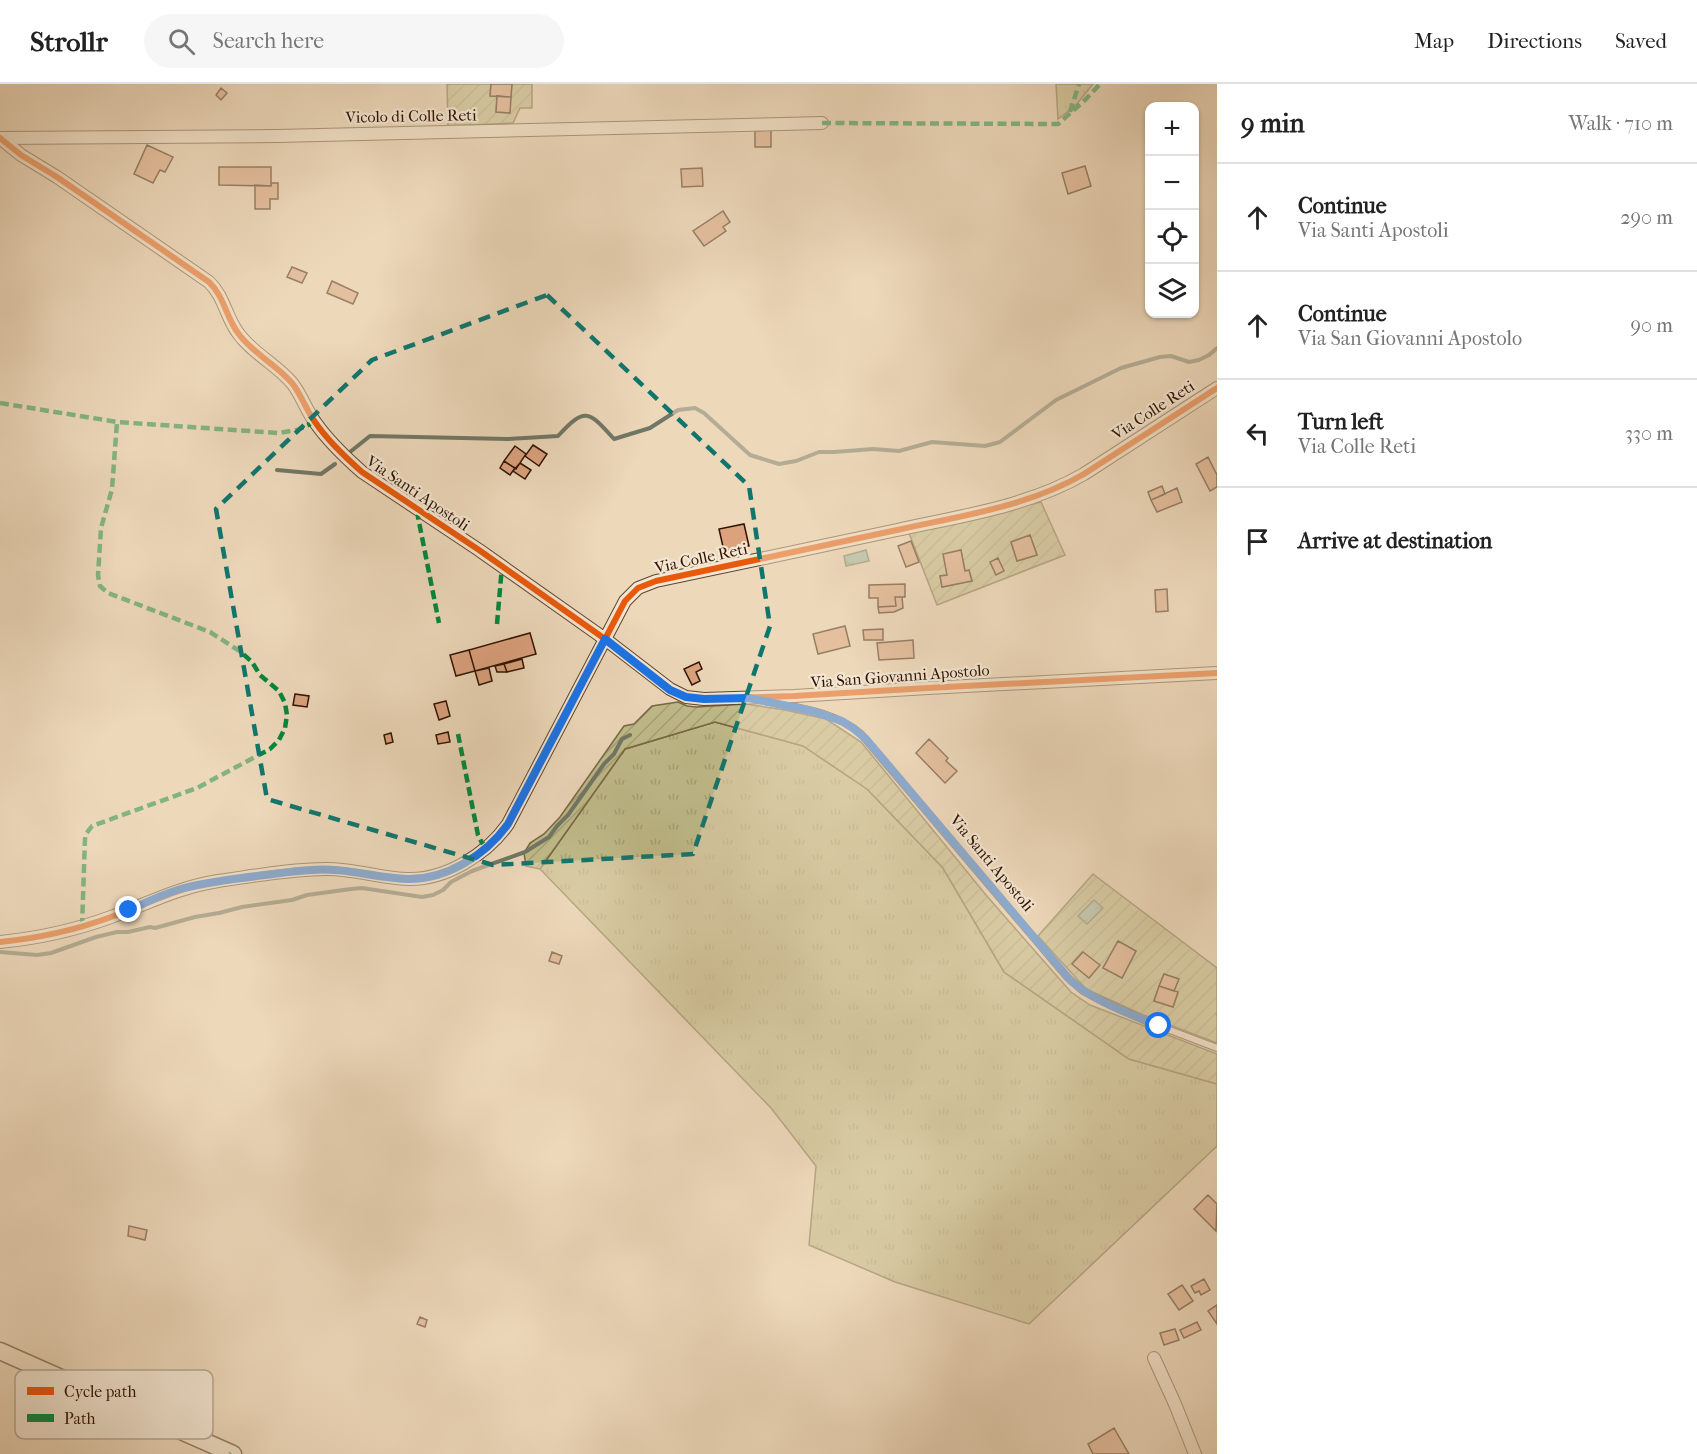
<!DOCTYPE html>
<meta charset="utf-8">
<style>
body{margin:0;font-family:"IM FELL French Canon",serif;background:#f6f6f6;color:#222}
.controls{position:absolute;right:18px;top:18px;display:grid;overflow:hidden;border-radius:12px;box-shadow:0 2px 4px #0004}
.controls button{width:54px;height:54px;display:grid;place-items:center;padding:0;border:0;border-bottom:2px solid #e0e0e0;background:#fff;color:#222;font:30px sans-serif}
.stop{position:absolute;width:18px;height:18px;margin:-14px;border:4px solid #1a73e8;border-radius:50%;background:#fff}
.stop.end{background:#1a73e8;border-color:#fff;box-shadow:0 2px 6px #0008}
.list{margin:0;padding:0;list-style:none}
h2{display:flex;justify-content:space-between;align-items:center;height:78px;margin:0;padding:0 24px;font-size:26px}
h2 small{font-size:20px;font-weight:400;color:#767676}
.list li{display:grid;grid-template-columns:39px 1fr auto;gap:18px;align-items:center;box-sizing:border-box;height:108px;padding:0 24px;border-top:2px solid #e0e0e0}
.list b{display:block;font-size:22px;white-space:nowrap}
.list p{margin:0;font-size:20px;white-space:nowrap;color:#767676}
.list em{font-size:20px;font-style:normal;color:#767676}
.icon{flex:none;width:33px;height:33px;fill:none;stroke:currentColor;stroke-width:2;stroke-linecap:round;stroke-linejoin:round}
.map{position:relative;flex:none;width:1217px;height:1370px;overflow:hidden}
header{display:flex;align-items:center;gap:36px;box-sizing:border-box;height:84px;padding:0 30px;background:#fff;border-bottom:2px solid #e0e0e0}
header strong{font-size:28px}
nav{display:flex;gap:33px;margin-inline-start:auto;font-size:21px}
.search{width:420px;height:54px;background:#f6f6f6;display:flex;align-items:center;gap:15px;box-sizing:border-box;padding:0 21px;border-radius:33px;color:#767676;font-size:22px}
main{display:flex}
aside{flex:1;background:#fff}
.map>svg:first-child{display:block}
</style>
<header>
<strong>Strollr</strong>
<div class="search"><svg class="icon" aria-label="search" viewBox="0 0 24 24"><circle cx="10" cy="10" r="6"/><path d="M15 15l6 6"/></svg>Search here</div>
<nav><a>Map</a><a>Directions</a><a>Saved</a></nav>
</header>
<main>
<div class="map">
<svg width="1217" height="1370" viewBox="0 0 1217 1370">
<defs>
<pattern id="grass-tufts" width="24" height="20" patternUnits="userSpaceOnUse" patternTransform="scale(1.5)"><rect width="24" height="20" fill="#c0bc8a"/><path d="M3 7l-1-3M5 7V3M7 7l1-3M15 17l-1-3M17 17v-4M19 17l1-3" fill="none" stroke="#a5a175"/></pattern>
<pattern id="garden-furrows" width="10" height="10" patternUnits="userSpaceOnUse" patternTransform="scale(1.5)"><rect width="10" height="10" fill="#c0bc8a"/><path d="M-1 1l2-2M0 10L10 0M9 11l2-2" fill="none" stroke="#a5a175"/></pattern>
<pattern id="water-ripples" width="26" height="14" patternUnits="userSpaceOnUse" patternTransform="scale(1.5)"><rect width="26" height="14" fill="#9abbaa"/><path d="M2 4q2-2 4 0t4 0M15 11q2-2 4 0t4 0" fill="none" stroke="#85a090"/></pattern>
</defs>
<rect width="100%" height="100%" fill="#edd8ba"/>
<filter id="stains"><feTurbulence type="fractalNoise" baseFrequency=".00333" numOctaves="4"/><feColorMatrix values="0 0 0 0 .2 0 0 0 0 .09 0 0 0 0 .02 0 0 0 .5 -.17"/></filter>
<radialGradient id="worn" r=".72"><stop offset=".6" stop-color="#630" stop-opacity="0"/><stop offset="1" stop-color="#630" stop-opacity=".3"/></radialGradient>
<path fill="url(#grass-tufts)" stroke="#786745" stroke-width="1.5" d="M1056,0H1093L1076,21L1058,35Z
M715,638L803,662L867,705L943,784L1004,888L1129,975L1217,1000V1062L1029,1240L895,1198L809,1161L816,1082L771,1024L540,785L625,665Z"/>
<path fill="url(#garden-furrows)" stroke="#786745" stroke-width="1.5" fill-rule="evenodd" d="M447,0H491L490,12H497L496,28L509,29L512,0H532V24H520L513,39L448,42Z
M1041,418L1065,471L937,521L909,449ZM1030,452L1037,471L1017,477L1011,458ZM961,467L965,487H969L972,497L942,503L940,492L947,491Z
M678,618L687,622L696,623L746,620L785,626L826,635L861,658L986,811L1056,891L1071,908L1090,921L1217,970V1000L1129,975L1004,888L943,784L867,705L803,662L715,638L625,665L540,785L526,782L524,769L530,759L544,750L560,733L624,642L634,640L652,622Z
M1093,790L1217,884V928L1216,930L1217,932V959L1141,930L1086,905L1038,852ZM1118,857L1136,867L1122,894L1103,884ZM1082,868L1099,881L1089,894L1072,880ZM1164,890L1178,895L1174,907L1178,909L1173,923L1154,916Z"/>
<path fill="url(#water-ripples)" stroke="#707766" stroke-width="1.5" d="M866,466L869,477L846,482L844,472Z
M1094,816L1103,824L1087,840L1078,832Z"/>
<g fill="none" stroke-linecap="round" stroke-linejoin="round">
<path stroke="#707766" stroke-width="4" d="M350,368L370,352L508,355L558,352C585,323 588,326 614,355L650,344L678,326L695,324L704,329L750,371L779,380L796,377L819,368H834L873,365L899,367L932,358L985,362L1000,358L1056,316L1121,284L1160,273L1171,272L1189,278L1199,276L1209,271L1217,264
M277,386L321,390L335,380
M0,868L37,871L51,869L96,853L117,848H128L150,843L155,844L195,833L219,829L242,823L292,816L307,811L351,805L362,804L422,813L433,811L443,806L451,798L472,787L525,768L549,753L557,742L568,731L604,680L614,670L622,655L630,651"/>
</g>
<path fill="#dca27e" stroke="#301200" stroke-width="1.5" d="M491,0H512L511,13L490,12Z
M221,4L227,9L221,16L216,11Z
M497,12L511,13L510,29L496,28Z
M771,46V63H755V47Z
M147,61L173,73L165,88L160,86L153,99L134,90Z
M1085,82L1091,102L1068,110L1062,89Z
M219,83H271V102L219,101Z
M702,84L703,102L682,103L681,85Z
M271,99H278V115H270V125H255V101L271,102Z
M723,127L730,138L723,143L726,147L704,162L693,147Z
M292,183L307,189L302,199L287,193Z
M332,197L358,209L353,220L327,209Z
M533,361L547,370L539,382L525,372Z
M515,362L526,370L516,385L504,377Z
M1208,373L1217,391V403L1210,407L1196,380Z
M504,377L515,384L510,391L500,384Z
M520,379L531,386L525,395L513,387Z
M1162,402L1165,410L1151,416L1148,408Z
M1177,404L1182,418L1157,428L1151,416Z
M744,440L749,462L724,467L719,445Z
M1030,451L1037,471L1017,477L1011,458Z
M911,457L919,478L906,483L898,462Z
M961,466L965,487L969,486L972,497L942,503L940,492L947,491L943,470Z
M998,474L1004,487L996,491L990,478Z
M905,500V513H895L896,522L878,523V514H869V501Z
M1167,505L1168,527L1156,528L1155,506Z
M895,513H902L903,524L894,528L879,529L878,523L896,522Z
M845,542L850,562L818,570L813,550Z
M883,545V556H864L863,546Z
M530,549L536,570L475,587L469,566Z
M913,556L914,574L879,576L877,559Z
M469,566L475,587L456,592L450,571Z
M522,575L524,584L507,588L504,580Z
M699,578L702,585L696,588L700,597L692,601L684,585Z
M504,580L507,588H497L495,582Z
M489,584L492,597L479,601L475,587Z
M295,610L309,612L307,623L293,621Z
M446,617L450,632L439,636L434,620Z
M448,648L450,658L438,660L436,651Z
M391,649L393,658L386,660L384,651Z
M929,655L948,674L946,677L957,687L945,699L916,669Z
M1118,857L1136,867L1122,894L1103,884Z
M552,868L562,872L559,880L549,877Z
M1083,868L1100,881L1089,894L1072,880Z
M1164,890L1179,895L1174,907L1159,902Z
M1159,902L1178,908L1173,923L1154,917Z
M1208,1111L1217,1120L1216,1147L1194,1125Z
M129,1142L147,1146L145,1156L128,1152Z
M1204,1195L1210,1206L1201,1211L1199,1207L1195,1209L1191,1202Z
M1182,1201L1193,1217L1179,1226L1168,1210Z
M1217,1221V1240L1208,1227Z
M420,1233L427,1236L425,1243L417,1240Z
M1197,1238L1201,1246L1184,1254L1180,1246Z
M1175,1245L1179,1256L1164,1261L1160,1249Z
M1114,1344L1129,1370H1093L1088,1360Z"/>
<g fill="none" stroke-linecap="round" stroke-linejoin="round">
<defs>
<path id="lane" d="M765,617C798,624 834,627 861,650L1067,893L1083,907L1098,915L1146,937L1217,964"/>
<path id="street" d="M0,54L21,71L57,93L209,198C224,212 226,233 238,249C252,269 276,280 292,299C301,310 306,326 315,338C328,357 345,373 362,388L479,466L605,555L670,605L686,613L704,615L794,612L928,604L1217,589
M0,54L277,52L822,39
M0,858C40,854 73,847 111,833C147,820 179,803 218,797C254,792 291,785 327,785C354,785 381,794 408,795C446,796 487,770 508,740L625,517L638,504L656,497C737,480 817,463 897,446C960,432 1027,423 1084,390L1217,304
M1154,1274L1175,1320L1195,1370"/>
<path id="secondary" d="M0,1267L233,1370"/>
</defs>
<use href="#lane" stroke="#5f442e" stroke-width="8"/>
<use href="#street" stroke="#5f442e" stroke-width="14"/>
<use href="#secondary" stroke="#301200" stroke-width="19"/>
<use href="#lane" stroke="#f3e6d2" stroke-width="6"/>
<use href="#street" stroke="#f3e6d2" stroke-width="12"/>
<use href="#secondary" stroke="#f3e6d2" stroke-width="16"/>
<path stroke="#00873e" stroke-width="4.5" stroke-dasharray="9 4.5" stroke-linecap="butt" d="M1070,28L1079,0
M822,39L1058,40L1084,17L1100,0
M0,319L117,338L278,349L297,346L315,338
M420,427L418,433L439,539
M497,540L502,482
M458,650L478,751L482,759L488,762
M82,843L85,755L86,750L92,742L197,704L270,665L279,656L285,644L287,631L285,619L279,607L260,591L252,578L241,568L210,548L108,509L100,502L98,491L101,444L112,405L117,338
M230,1370L231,1369"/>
<defs>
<path id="cycleway" d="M0,54L21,71L57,93L209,198C224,212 226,233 238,249C252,269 276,280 292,299C301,310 306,326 315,338C328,357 345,373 362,388L479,466L605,555L670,605L686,613L704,615L794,612L928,604L1217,589
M0,858C40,854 73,847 111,833C147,820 179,803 218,797C254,792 291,785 327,785C354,785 381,794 408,795C446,796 487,770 508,740L625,517L638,504L656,497C737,480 817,463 897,446C960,432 1027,423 1084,390L1217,304"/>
</defs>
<use href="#cycleway" stroke="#f3e6d2" stroke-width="10"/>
<use href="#cycleway" stroke="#e8590c" stroke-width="6"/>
</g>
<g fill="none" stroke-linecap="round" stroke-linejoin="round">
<path stroke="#1a73e8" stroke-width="8" d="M129,826C147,818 165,809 184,804C208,798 232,795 257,792C275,790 293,787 311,786C344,783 375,794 407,795C446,796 486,771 508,740L605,555L670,606L686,613L704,615L749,614L812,627L842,637L853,644L866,655L1071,897C1096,918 1128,929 1159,942"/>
</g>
<path d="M0 0H1217V1370H0ZM547,211L749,402L770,542L693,770L493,781L267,715L216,425L372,276Z" fill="#edd8ba" fill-opacity=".55" fill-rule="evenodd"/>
<path fill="none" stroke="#0f766e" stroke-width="4.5" stroke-dasharray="12 8" stroke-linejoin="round" d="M547,211L749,402L770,542L693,770L493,781L267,715L216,425L372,276Z"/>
<g text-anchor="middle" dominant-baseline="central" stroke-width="4.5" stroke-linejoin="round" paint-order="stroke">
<g font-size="16" fill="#301200" stroke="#f3e6d2">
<text transform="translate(411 32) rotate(-1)">Vicolo di Colle Reti</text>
<text transform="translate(1153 326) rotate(-33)">Via Colle Reti</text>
<text transform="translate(418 409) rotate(34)">Via Santi Apostoli</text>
<text transform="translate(701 474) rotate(-12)">Via Colle Reti</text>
<text transform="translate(900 592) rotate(-4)">Via San Giovanni Apostolo</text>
<text transform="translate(992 779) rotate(50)">Via Santi Apostoli</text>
</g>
</g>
<rect x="15" y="1286" width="198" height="69" rx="9" fill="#f3e6d2" stroke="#b8a693" stroke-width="1.5"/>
<rect x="27" y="1303" width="27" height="8" fill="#e8590c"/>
<rect x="27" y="1330" width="27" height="8" fill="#00873e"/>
<g font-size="16" fill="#301200">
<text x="64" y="1313">Cycle path</text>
<text x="64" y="1340">Path</text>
</g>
<rect width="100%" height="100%" filter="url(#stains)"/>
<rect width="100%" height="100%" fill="url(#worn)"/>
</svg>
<div class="controls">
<button>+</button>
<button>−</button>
<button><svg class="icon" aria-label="locate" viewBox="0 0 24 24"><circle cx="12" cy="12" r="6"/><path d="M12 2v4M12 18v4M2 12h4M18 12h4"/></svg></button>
<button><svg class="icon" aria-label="layers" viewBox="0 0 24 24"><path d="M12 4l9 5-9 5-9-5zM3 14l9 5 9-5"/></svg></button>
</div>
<div class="stop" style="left:1159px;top:942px"></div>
<div class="stop end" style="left:129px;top:826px"></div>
</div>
<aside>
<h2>9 min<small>Walk · 710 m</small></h2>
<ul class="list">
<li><svg class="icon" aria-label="ahead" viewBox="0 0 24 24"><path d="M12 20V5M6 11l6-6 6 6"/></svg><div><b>Continue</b><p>Via Santi Apostoli</p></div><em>290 m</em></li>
<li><svg class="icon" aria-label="ahead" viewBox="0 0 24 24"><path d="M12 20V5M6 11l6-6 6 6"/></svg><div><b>Continue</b><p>Via San Giovanni Apostolo</p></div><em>90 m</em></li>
<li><svg class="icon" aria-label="left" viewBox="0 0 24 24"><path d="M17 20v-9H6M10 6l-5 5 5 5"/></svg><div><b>Turn left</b><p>Via Colle Reti</p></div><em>330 m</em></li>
<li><svg class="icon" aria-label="arrive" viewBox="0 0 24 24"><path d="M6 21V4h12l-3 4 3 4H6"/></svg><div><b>Arrive at destination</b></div></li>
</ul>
</aside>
</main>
